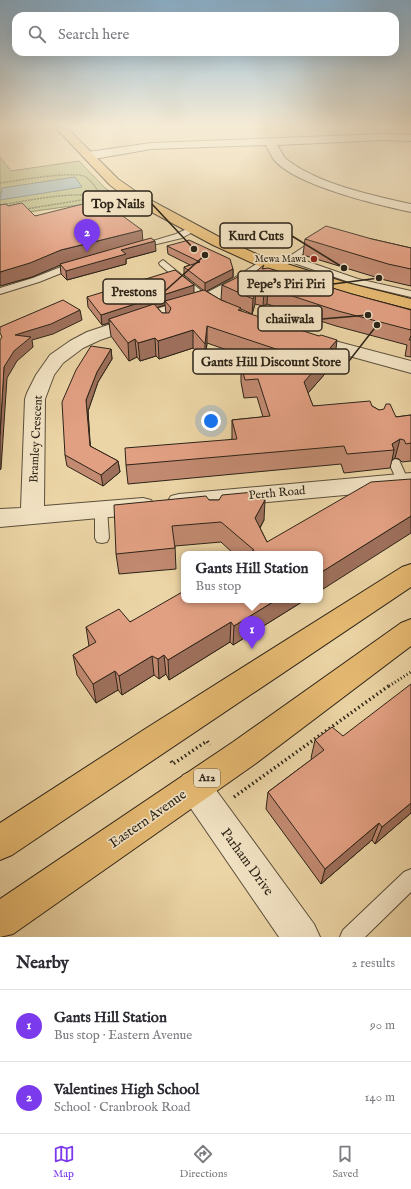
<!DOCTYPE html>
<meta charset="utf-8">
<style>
body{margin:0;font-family:"IM FELL English",serif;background:#f7f7f7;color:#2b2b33}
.you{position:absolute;left:211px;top:421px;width:14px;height:14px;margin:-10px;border:3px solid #fff;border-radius:50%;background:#1a73e8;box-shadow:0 0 0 6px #1a73e833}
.badge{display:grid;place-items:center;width:26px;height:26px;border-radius:50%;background:#7c3aed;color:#fff;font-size:13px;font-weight:700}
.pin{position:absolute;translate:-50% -33px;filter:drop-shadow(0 1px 2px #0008)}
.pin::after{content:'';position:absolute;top:21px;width:14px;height:12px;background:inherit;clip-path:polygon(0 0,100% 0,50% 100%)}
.popup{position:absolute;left:181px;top:551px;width:142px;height:52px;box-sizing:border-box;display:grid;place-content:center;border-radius:8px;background:#fff;filter:drop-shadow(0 1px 3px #0005);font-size:13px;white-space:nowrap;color:#7c7c81}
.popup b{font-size:15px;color:#2b2b33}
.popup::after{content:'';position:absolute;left:50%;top:100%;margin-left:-8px;border:8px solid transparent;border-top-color:#fff}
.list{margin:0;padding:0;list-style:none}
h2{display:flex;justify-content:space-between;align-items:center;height:52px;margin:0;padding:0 16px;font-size:17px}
h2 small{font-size:13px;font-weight:400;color:#7c7c81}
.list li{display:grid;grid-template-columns:26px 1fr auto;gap:12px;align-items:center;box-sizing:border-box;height:72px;padding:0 16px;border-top:1px solid #e1e1e2}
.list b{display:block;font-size:15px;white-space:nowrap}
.list p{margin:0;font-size:13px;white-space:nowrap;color:#7c7c81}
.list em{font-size:13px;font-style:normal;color:#7c7c81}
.icon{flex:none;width:22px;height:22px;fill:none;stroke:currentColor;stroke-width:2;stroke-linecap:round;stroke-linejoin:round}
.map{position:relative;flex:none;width:411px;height:937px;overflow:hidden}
.search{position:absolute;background:#fff;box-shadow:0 4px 16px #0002;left:12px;right:12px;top:12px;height:44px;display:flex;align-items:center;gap:10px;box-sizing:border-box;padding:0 14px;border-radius:12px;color:#7c7c81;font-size:15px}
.sheet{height:196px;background:#fff}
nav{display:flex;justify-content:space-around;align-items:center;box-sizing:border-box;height:56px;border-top:1px solid #e1e1e2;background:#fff;font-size:11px;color:#7c7c81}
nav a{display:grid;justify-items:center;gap:2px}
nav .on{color:#7c3aed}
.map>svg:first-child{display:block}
</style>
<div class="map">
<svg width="411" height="937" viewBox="0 0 411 937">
<rect width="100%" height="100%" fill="#ebd4a5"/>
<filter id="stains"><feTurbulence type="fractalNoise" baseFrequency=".005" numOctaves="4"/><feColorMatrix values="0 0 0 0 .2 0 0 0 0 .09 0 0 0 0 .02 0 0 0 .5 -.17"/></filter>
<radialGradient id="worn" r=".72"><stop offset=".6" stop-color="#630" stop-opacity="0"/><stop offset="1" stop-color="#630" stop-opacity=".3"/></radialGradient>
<path fill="#bbbc83" stroke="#74704e" d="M0,157L11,171L79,161L105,188L121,199L0,216Z"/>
<path fill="#9eb5b3" stroke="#717b75" d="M75,177L82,187L0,200L2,188Z"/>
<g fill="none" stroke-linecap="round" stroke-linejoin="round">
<defs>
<path id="lane" d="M136,196H139V200C130,202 119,204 118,214L124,219V223H118L111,217C107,203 126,198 136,196Z
M191,227L198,229L182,238L140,248L136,246L176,234Z
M314,240L321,242L297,258L358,279L411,291V297L352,283L291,262L279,269L275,266Z
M163,260L209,297V301H203L160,265L159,263Z
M76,261L79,262V266L39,282L0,294V288L33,278Z
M395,459L399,460L409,482L407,485H399L389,463Z
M101,504L105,506L107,509L109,538L107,542L102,543L97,542L95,538V509L97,506Z
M411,869V892L365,937H340L343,930L404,872Z"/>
<path id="street" d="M384,134L411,135V141L384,140L277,145C280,149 282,154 285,158C314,183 374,196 411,204V212C378,205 298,186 275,161C271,156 269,151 266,145L151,149L88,160L82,156L88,152L151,143Z
M266,259L271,261L274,264L271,267L243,287L220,299L100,340L83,348L63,363L54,375L45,399L44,506L143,498L151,500L155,506L151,512L143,514L0,527V509L21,508L25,399L27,393L36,375L50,355L70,341L87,332L208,292L231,280L261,261Z
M308,334L411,361V373L302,343L299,339L302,335Z
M411,473V489L179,510L171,508L167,502L171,496L179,494Z
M194,770L205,775L314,924L320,937H279L183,797L178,786L183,775Z"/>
<path id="primary" d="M53,125H64L118,179L141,195L223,239L270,260L284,263L347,283L411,299V309L336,290L276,270L261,267L213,245L131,201L110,185Z"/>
<path id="highway" d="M411,564V587L12,855L0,860V823L145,729L402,567Z
M411,619V646L255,764L13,934L0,937V899L233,742L401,623Z"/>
</defs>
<use href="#lane" stroke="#5c503b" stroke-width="2"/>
<use href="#street" stroke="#5c503b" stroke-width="2"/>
<use href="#primary" stroke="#2d2418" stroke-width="2"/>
<use href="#highway" stroke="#2d2418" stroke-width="2"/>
<path stroke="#2d2418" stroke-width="1.5" stroke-dasharray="0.5 1" stroke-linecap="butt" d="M0,183C17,181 73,170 86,177C95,183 97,194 108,198
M0,205C34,200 68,191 102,197
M26,209L100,197"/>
<path stroke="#2d2418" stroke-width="3" stroke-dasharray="1 2.5" stroke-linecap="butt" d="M389,686L411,672"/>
<path stroke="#2d2418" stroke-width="3.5" stroke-dasharray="1.5 3" stroke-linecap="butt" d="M171,761L173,764L207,741L210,745
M234,797L390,685"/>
<use href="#lane" fill="#f2e3c4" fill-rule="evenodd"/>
<use href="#street" fill="#f2e3c4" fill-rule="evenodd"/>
<use href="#primary" fill="#e6ba72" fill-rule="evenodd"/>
<use href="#highway" fill="#e6ba72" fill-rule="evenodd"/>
</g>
<path fill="#c28a71" stroke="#2d2418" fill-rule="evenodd" d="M0,205L8,206L35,216L109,206L143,241L156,251L126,259V264L67,280L61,274L60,265L32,277L0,286Z
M305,239H372L411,248V286L385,280L303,255Z
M167,246L233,269V277L206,291L221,300L226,302L221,300L222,285L240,284L263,268L352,294L411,310V357L405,356L407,345L336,326L267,304L263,306L255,304L252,314L241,309V311L335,358L331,362V367L308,393L313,406H372L379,410L396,417L411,415V461L402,462L399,459L395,458L392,460L390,468L344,473L341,464L128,484L126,465L232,439V420L263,417L257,397L244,398L241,382V365L264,363L207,343L205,361L193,348L159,359L156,356L140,361L137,357L129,361L111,336L109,323L102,325L88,307L87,297L194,293L203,290L184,275V267L190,265L168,254ZM165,305L166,313H162L157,307Z
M111,349L112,359L98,382L88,411L90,446L118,461L120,472L103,486L67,466L65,455Z
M253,497L264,520L260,528L267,542L320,554H234L221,542L175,546L176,569L119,574L116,554L209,500H219Z
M305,600L233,645L230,642L169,680L166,674L159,679L154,675L122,695L118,690L96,703L77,675L73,655L89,646L86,627Z
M315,740L411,813L375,844L372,840L321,884L266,809L268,792L312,759L311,758Z"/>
<path fill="#9e705c" stroke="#2d2418" d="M142,230L143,242L63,264L32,277L0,286V272L61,250Z
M155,241L156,251L126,259V264L67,280L66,271L121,250Z
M233,269V277L205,292V283Z
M194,285V295L165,301V305L111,322L109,319V323L102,325L101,315Z
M268,288L267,304L263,306L264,291Z
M256,289L255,304L252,314L253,299Z
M80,310L82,320L53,334L32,340L33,347L17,361L7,378L1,469L0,470V435L4,367L15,335Z
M207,326V343L205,361V344Z
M193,330V348L159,359L158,341Z
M155,338L156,356L140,361L138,343Z
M135,339L137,357L129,361L128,343Z
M337,340L335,358L331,362V367L302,400L304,382L330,348Z
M111,349L112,359L98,382L88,411L91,456L90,446L86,400L97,372Z
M400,439L395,458L392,460L394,450L392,444Z
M118,461L120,472L103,486L101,475Z
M265,500L264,520L254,538L255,518Z
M411,516V533L320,591V573Z
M276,600H305L233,645L234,626Z
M231,622L230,642L169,680L168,660Z
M164,655L166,674L159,679L158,659Z
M152,656L154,675L122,695L119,676Z
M115,671L118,690L96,703L93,684Z
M411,803V813L375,844L382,827Z
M379,823L372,840L321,884L325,869Z"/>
<path fill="#e2a083" stroke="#2d2418" d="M103,199L109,206L142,230L61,250L30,263L0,272V205L6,204L8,206L22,203L35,216Z
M326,226L372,239L411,248V269L388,264L305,239Z
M151,238L155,241L121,250L126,254L66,271L60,264Z
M189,240L230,259L233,269L205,283L184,267L200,262L167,246Z
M264,265L262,269L268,268L352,294L411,310V330L338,311L268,288L264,291L256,289L253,299L222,285L238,277L240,284Z
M175,270L194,285L101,315L87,297Z
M204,290L221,300L241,308L238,310L319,336L321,335L337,340L330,348L333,349L304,382L313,406L370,401L372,406L379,410L384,409L386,404H390L396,417L411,415V443L406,444L404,440L400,439L392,444L394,450L347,454L344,446L126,465L125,448L237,439L232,420L270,416L258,379L245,380L241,365L309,360L207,326L205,344L193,330L158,341L155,338L138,343L135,339L128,343L109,319L154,304L162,313H169L171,308L165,301Z
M63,300L80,310L51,324L15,335L31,337L14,351L4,367L0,435V340L2,337L0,333V327Z
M411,336V340H409Z
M91,346L111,349L97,372L86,400L90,446L118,461L101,475L65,455L62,402L76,370Z
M411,479V516L320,573V554H247L254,550L221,522L172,526L175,548L116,554L114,505L206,496L209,500H219L222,495L254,492L253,497L265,500L255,518L267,542L371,482Z
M184,591V600H276L234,626L231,622L168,660L164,655L158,659L152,656L119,676L115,671L93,684L73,655L96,642L86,627L119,609L130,622Z
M411,684V803L382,827L379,823L325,869L268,792L324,750L315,740L332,727L343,736Z"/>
<linearGradient id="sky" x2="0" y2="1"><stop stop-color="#8ab4d3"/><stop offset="0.49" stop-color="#f6ecd6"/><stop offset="1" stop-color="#f6ecd6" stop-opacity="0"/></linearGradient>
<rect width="411" height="256" fill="url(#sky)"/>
<circle fill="#8f2418" stroke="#f2e3c4" stroke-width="1.5" cx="314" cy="259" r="4"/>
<g text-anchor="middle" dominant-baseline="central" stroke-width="3.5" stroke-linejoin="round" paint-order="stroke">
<g font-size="10" fill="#2d2418" stroke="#f2e3c4" text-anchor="end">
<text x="306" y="259">Mewa Mawa</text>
</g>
<rect fill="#f2e3c4" stroke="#685d4c" stroke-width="1" x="194" y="769" width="26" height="18" rx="3"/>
<g font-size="11" font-weight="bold" fill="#2d2418">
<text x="207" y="778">A12</text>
</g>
<g font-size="12" fill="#2d2418" stroke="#f2e3c4">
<text transform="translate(36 439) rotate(-87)">Bramley Crescent</text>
<text transform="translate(277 493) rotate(-5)">Perth Road</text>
</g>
<g font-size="14" fill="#2d2418" stroke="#f2e3c4">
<text transform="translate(148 819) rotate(-35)">Eastern Avenue</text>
<text transform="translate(247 862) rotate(54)">Parham Drive</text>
</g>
</g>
<path fill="none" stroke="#2d2418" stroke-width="1.5" d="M194 249L152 204M344 268L292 236M379 278L333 284M205 255L165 291M368 315L322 319M377 325L349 361"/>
<g fill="#2d2418" stroke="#f2e3c4" stroke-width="1.5">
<circle cx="194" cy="249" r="4"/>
<circle cx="344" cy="268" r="4"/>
<circle cx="379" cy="278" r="4"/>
<circle cx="205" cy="255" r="4"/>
<circle cx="368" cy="315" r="4"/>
<circle cx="377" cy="325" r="4"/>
</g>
<g fill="#f2e3c4" stroke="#2d2418" stroke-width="1.5">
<rect x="83" y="191" width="69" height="25" rx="4"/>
<rect x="220" y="223" width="72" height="25" rx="4"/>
<rect x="238" y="271" width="95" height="25" rx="4"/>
<rect x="103" y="279" width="62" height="25" rx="4"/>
<rect x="258" y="306" width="64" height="25" rx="4"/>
<rect x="193" y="349" width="156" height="25" rx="4"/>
</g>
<g font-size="13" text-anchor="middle" font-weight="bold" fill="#2d2418">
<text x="118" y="208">Top Nails</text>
<text x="256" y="240">Kurd Cuts</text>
<text x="286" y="288">Pepe's Piri Piri</text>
<text x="134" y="296">Prestons</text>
<text x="290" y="323">chaiiwala</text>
<text x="271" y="366">Gants Hill Discount Store</text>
</g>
<rect width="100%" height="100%" filter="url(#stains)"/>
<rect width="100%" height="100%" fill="url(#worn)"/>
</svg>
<div class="you"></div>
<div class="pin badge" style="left:252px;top:649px">1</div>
<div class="popup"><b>Gants Hill Station</b>Bus stop</div>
<div class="pin badge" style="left:87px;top:252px">2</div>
<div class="search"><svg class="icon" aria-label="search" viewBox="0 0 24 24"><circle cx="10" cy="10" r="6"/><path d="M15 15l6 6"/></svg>Search here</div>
</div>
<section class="sheet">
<h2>Nearby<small>2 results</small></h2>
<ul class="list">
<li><span class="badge">1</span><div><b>Gants Hill Station</b><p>Bus stop · Eastern Avenue</p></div><em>90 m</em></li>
<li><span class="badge">2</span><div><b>Valentines High School</b><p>School · Cranbrook Road</p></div><em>140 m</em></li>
</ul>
</section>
<nav>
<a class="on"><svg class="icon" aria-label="map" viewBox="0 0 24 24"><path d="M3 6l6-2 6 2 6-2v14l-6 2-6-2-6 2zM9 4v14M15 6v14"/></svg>Map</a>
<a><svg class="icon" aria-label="directions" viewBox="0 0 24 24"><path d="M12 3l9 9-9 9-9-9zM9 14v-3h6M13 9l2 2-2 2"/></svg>Directions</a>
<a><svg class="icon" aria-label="saved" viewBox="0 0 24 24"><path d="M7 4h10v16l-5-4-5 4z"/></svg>Saved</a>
</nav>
